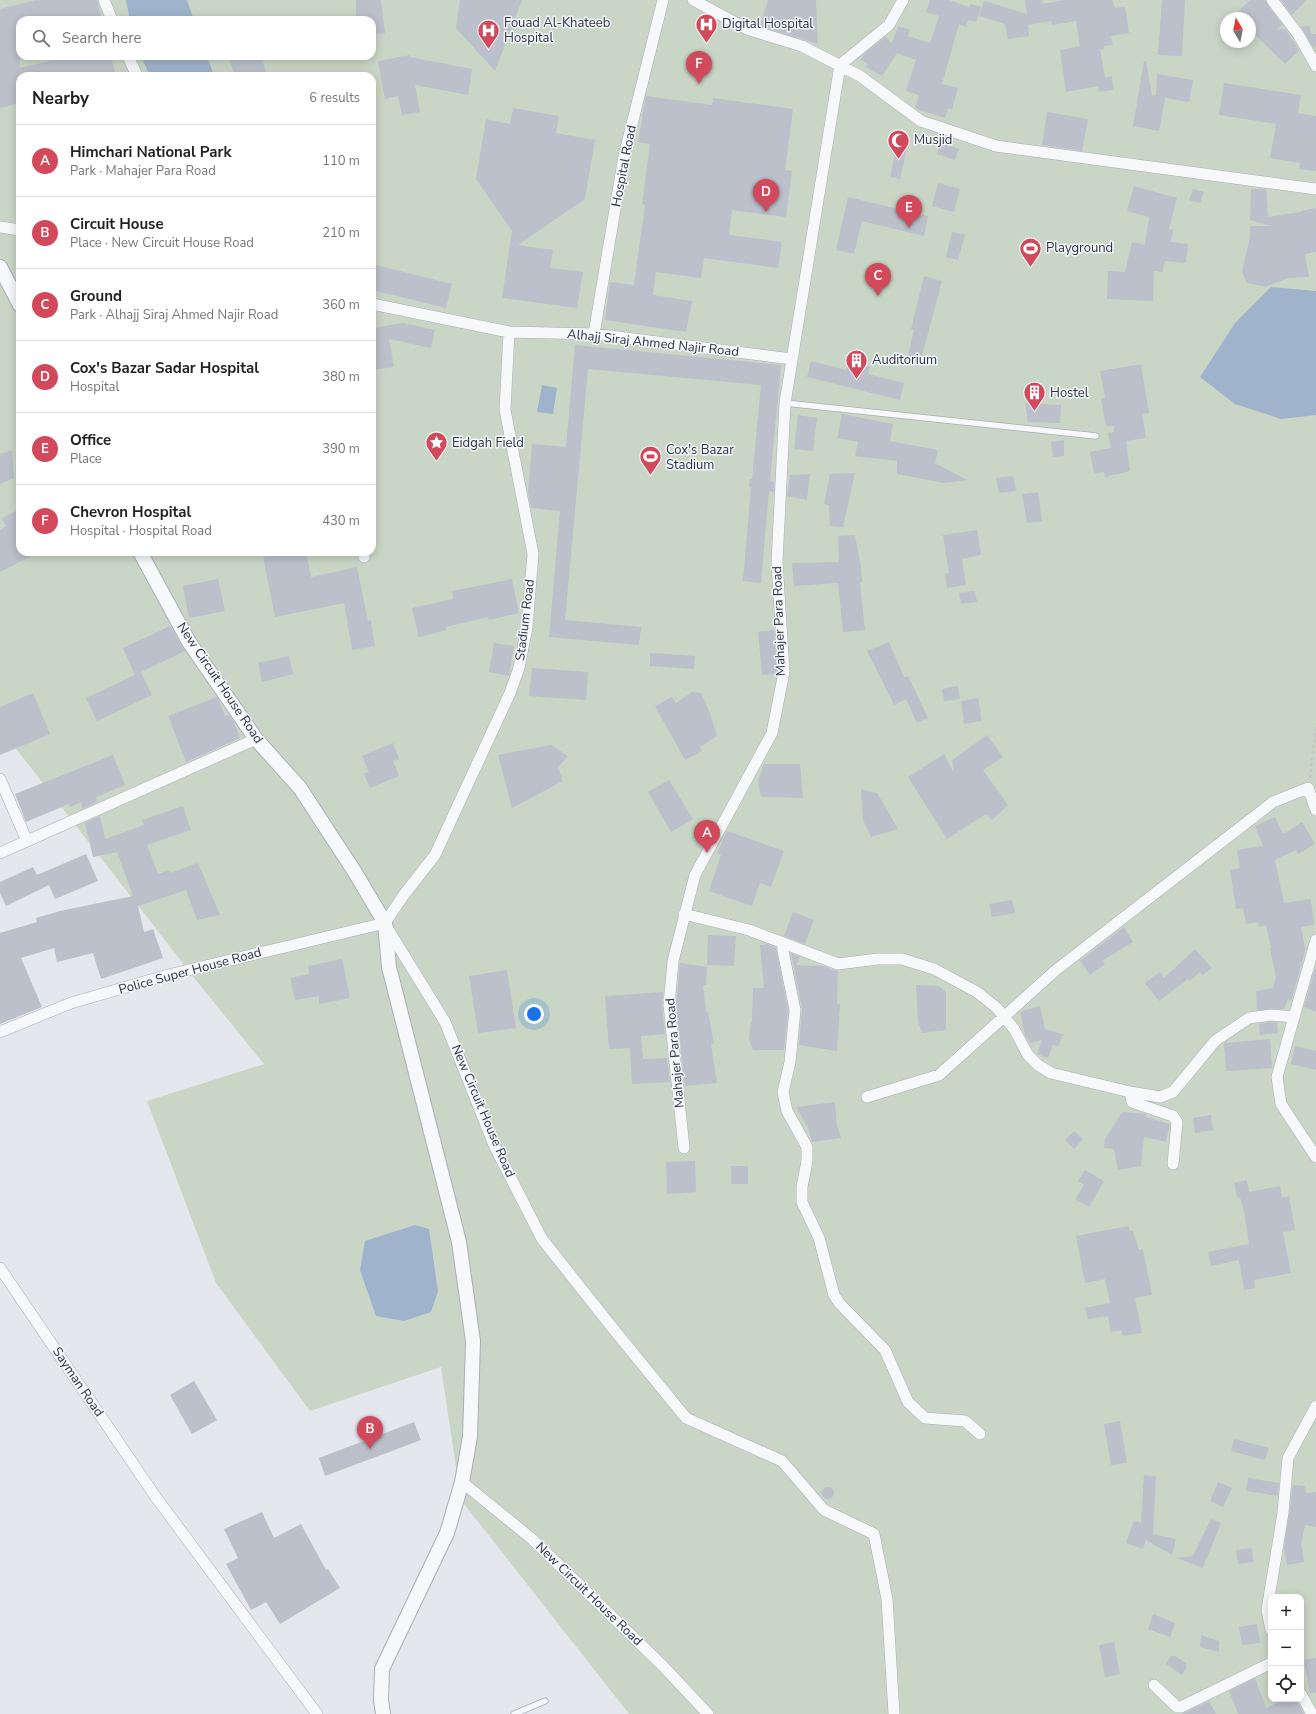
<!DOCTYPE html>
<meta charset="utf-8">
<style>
body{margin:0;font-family:"Nunito Sans",sans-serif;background:#f2f2f2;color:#222}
.controls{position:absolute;right:12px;bottom:12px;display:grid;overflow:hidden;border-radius:8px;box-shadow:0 2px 10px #0003}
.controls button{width:36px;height:36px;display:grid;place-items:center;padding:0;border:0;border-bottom:1px solid #e0e0e0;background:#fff;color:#222;font:20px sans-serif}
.compass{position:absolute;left:1220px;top:12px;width:36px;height:36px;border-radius:50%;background:#fff;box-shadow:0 2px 10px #0003;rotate:350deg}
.you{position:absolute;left:534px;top:1014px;width:14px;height:14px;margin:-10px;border:3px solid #fff;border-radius:50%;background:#1a73e8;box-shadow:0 0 0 6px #1a73e833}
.badge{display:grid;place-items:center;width:26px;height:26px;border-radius:50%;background:#d1495b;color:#fff;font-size:13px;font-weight:700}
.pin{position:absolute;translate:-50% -33px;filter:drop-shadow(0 1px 2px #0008)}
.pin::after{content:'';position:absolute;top:21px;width:14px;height:12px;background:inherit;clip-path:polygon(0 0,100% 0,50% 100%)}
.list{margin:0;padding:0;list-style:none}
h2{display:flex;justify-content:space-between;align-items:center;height:52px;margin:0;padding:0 16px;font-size:17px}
h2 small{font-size:13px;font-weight:400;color:#767676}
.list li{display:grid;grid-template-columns:26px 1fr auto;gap:12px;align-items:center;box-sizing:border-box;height:72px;padding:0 16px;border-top:1px solid #e0e0e0}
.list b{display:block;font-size:15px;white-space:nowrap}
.list p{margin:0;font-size:13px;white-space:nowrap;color:#767676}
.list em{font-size:13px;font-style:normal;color:#767676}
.icon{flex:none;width:22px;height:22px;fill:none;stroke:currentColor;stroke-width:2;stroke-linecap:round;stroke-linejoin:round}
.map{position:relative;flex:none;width:1316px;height:1714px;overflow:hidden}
.search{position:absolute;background:#fff;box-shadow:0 2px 10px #0003;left:16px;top:16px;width:360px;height:44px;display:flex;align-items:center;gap:10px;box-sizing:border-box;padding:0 14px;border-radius:12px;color:#767676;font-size:15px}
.panel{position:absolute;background:#fff;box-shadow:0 2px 10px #0003;left:16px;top:72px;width:360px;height:484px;border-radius:12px}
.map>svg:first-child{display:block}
</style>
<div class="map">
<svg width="1316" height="1714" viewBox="0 0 1316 1714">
<rect width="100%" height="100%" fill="#e4e7ec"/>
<path fill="#c9d6c5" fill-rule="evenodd" d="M0,0H1316V1714H629L461,1500L441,1367L310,1411L216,1283L147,1101L264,1064L195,979L0,728ZM1226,18H1250V42H1226ZM20,20H372V56H20ZM20,76H372V552H20ZM1271,1597H1301V1699H1271Z"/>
<path fill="#9fb4cc" d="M126,0H187L194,20H130Z
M141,56H207L214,76H150Z
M1271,287L1316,291V415L1281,419L1235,404L1200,377L1235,323Z
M542,385L557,388L553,414L537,412Z
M415,1225L429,1229L438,1291L431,1312L404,1321L376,1316L360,1270L365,1241Z"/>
<path fill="#bbc0ca" d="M36,0H97L102,20H20V68L71,56H111L116,76H20V103L0,108V9Z
M356,0H381L385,33L372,34V20H356Z
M460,0H522L495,71L456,28Z
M768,0H816L818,44L760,26Z
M930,0H949L969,7L970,4L981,7L976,22L968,20L966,27L959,24L942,84L958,88L952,109L948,108L945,118L917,109L915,108L919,95L906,91L916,60L897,53L882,76L866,67L868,64L861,60L864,54L885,37L892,43L898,26L910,30L908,36L930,43L939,16L926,12Z
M1025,0H1042L1043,4L1064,0H1112L1115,8L1125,7L1129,33L1111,36L1113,45L1104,46V49L1100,50L1105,78L1112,76L1113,90L1099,92L1098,86L1066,92L1060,50L1080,46L1076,21L1052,25L1051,21L1028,25L1029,36L1008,39L1005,24L979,16L984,1L1027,14Z
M1162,0H1185L1182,56L1158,55Z
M1250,0H1265L1282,25L1277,30L1285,29L1299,50L1285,64L1250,30V18H1232Z
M1281,0H1306L1292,15Z
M1309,25L1311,34H1316V46L1313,47L1301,27Z
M410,55V57L472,69L468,95L415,85L420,112L402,115L398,96L385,99L378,61Z
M228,56H261L267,76H235Z
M1144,61H1146L1152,96L1156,95L1157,74L1193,80L1189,102L1165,98L1159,131L1133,126Z
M1224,83L1301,95L1298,113L1316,116V171L1299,169L1300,163L1270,158L1276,124L1219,115Z
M646,96L712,105L713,98L793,109L785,170L792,171L786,217L732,210L729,235L782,242L778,268L704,258L701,278L656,272L653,295L692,301L686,332L605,320L610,282L634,285L645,205L642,204L650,144L638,142Z
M513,108L559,116L556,133L595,140L585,199L518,245L553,250L550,268L583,272L577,308L502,298L512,231L476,179L486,119L510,124Z
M1047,112L1088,119L1082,151L1042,145Z
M899,133L910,135L900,179L890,177Z
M940,143L959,149L955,160L937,154Z
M938,183L960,189L954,212L932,206Z
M1134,186L1177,198L1169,229L1173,230L1171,242L1188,244L1186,263L1165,261L1162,272L1154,271L1153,301L1107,299L1108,271L1125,272L1132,242L1145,245L1149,217L1127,211Z
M1193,189L1204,192L1200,203L1189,200Z
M1251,189H1266L1268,217L1301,212V211L1316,208V252L1305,254L1309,277L1288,278L1266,287L1247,283L1242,272L1250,237V226H1271L1250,220Z
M848,197L928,216L924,236L862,221L854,254L836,250Z
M952,232L965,235L958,260L946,257Z
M372,264L452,284L446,308L372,290Z
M924,276L942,281L920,363L907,360L914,330L911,329Z
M403,323L435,330L431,348L389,339L394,367L372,370V328Z
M575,345L781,365L770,481L774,482V492L769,491L761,583L743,581L751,487H749L750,479H752L761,385L588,369L565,620L641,627L639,645L549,637L560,511L531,508L528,492L532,444L566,447Z
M811,361L846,370L848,362L870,367L868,374L904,383L900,400L807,377Z
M1141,364L1149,413L1142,414L1146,438L1126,441L1130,471L1105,477L1104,472L1094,473L1090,452L1111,448L1108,433L1114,432V426H1107L1105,422L1101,399L1105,398L1100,371Z
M1025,403L1061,405L1060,423L1028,422Z
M842,414L893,424L890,441L938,450L935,463L967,480L944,483L897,474V461L855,456L858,442L837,438Z
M798,415L817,418L813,451L794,449Z
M1064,440V456L1053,457L1051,442Z
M12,450L14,478L0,484V454Z
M855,473L843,527L830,526L829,505L824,504L830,474Z
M810,474L807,500L787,496L790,475Z
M1013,476L1016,491L999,493L996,478Z
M1038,492L1042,521L1027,523L1022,494Z
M20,509V552H40L0,572V530L6,526L2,518Z
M977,530L981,555L962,559L966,585L947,588L945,574L949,573L943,535Z
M855,535L861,567L862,582L860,583L865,630L843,632L838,583L794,586L792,563L839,562L838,536Z
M288,552H306L311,577L357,567L368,621L371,620L375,646L352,650L344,603L275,617L263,557Z
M218,579L225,611L189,618L183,586Z
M512,579L519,613L489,620L488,617L446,627V630L419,637L412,608L453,599L452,591Z
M975,591L977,602L961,604L959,593Z
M170,626L185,651L141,672L152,695L97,721L86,698L135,675L123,648Z
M774,630L777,674L762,675L758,632Z
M889,642L904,677L908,676L928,718L917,723L906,699L894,705L867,651Z
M494,643L514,646L509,676L489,672Z
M650,653L695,656L694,669L650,666Z
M289,656L293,674L262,682L258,663Z
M532,668L588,672L586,700L529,696Z
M958,686L960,699L944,701L942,689Z
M692,692L701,693L710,713L717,736L700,747L702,751L685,760L655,706L672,697L676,703Z
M33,693L50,734L0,755V707Z
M217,697L225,716L229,715L234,722L240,738L186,762L168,716Z
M978,698L982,721L964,724L961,701Z
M987,735L1003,757L983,770L1008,805L992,820L986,814L947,839L908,777L944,754L954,773L952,760Z
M393,743L399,759L393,761L399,776L370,788L364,774L369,772L362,756Z
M551,745L568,756L558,767L563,781L512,808L498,755Z
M113,755L125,785L96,797L97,802L82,809L81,802L70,807L69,804L26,822L15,794Z
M764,764H800L803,798L761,797L758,781Z
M669,780L693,819L671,832L648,792Z
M861,789L877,793L898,829L871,837L863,820Z
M183,806L191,830L147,845L158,874L169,870L170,873L198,863L220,915L197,920L186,890L138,906L144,932L153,929L163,958L101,979L93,953L57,962L54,948L21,958L42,1007L0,1024V933L37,922L36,918L60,911L133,896L117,852L93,857L85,823L100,816L105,839L144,825L142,820Z
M1275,817L1283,834L1302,822L1315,844L1298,854L1296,850L1275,860L1284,903L1311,899L1314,925L1301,927L1305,948H1306L1291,1001L1288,999L1284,1009L1257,1010L1256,991L1273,988L1276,977L1270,948L1271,947L1266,925L1259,927L1258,922L1246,924L1243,908L1236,909L1230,870L1240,868L1237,850L1263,846L1255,826Z
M727,831L784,851L771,887L760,883L752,906L709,891L721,855L717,853Z
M86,854L98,881L55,899L49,885L6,906L0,893V882L33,867L37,875Z
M1012,900L1015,913L992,917L989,904Z
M793,912L814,920L805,944L784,936Z
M1124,927L1133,942L1102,961L1105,964L1090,975L1080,961Z
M708,935L736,936L734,966L707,965Z
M767,944L776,948L788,1010L784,1050H753L749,1039L751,1021L752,1022L753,988H764L760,945Z
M1195,949L1212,968L1203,975L1200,972L1190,981L1188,979L1159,1001L1145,983L1160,972L1164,978Z
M791,953L800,957L796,965L823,966L838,971L837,1004H840L837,1051L799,1045L802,1009Z
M342,959L350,998L319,1004V996L295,1000L290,978L309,974L308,966Z
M680,963L707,967L706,985H703L706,1012H708L714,1044H711L717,1083L685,1086L676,1005Z
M1316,966V1012L1304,1007Z
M507,970L516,1028L478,1033L469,976Z
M916,985L939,986L946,992V1030L922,1033L918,1022Z
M663,992L662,1006L665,1034L641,1036L643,1059L667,1058L670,1082L632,1084L630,1048L609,1049L605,996Z
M1040,1006L1045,1029L1065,1035L1062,1036L1059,1046L1053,1045L1048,1058L1037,1054L1042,1040L1030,1043L1025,1035L1020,1012Z
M1271,1022L1277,1023L1278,1033L1260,1035L1259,1024Z
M1270,1039L1272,1068L1226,1071L1224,1043Z
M1295,1046L1316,1051V1070L1291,1064Z
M835,1102L837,1125L841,1138L812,1142L808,1128L796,1107Z
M1122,1112L1145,1114H1146V1117L1170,1124L1166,1142L1144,1137L1141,1166L1118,1170L1114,1149L1104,1148L1105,1139Z
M1211,1115L1213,1130L1195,1133L1193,1118Z
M1074,1131L1083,1139L1074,1149L1065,1140Z
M695,1161L696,1192L667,1194L666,1162Z
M731,1166H748V1184H731Z
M1085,1170L1104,1181L1089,1207L1075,1199L1084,1185L1078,1181Z
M1247,1180L1249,1192L1280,1186L1282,1198L1289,1196L1295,1230L1283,1232L1291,1273L1254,1280L1255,1288L1244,1290L1239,1260L1211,1266L1208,1252L1249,1244L1244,1211L1240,1197L1237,1198L1234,1183Z
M1128,1226L1130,1231H1133L1139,1250L1143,1249L1152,1295L1135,1298L1142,1333L1123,1336L1121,1330L1111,1332L1108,1316L1088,1319L1085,1308L1110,1303L1105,1279L1085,1283L1076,1236Z
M194,1381L217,1420L192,1434L170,1395Z
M1120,1421L1127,1463L1111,1465L1104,1424Z
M414,1422L421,1440L325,1476L319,1458Z
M1234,1439L1269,1448L1265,1460L1231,1451Z
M1144,1475L1156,1476L1153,1534L1176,1539L1172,1555L1146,1540L1143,1549L1126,1543L1134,1521L1141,1523Z
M1248,1478L1279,1483L1278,1496L1246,1491Z
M1218,1482L1232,1488L1223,1507L1210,1501Z
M1293,1485L1305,1486L1306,1493L1316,1492V1527L1305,1525L1301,1544L1304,1562L1287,1565L1284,1548Z
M822 1493a6 6 0 1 1 12 0a6 6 0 1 1-12 0Z
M262,1512L274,1538L301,1524L326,1570L328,1569L340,1588L280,1624L266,1602L251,1610L226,1564L238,1558L224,1529Z
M1211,1519L1221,1523L1203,1568L1177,1558L1193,1556Z
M1252,1548L1253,1562L1238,1564L1236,1550Z
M1153,1614L1175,1623L1170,1637L1148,1629Z
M1257,1624L1260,1643L1242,1645L1239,1627Z
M1201,1635L1219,1641V1652L1200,1647Z
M1114,1642L1120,1674L1105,1677L1099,1645Z
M1171,1656H1175L1186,1663V1668L1182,1675L1166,1664Z
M1316,1658V1693H1310L1304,1660Z
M1255,1678L1266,1708L1285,1699H1296L1304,1714H1238L1229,1691Z
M1209,1701L1216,1714H1181L1184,1713Z"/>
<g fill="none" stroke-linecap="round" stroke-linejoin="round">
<defs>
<path id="service" d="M785,403L1096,436
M514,1714L545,1701"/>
<path id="minor" d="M104,0L112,20
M693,0L747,29L802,46L860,76L921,121L996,146L1316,189
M1272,0L1298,34L1316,66
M128,56L137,76
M0,227L20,230
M372,304L509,332L594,334L792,359
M594,334L624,156L663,0
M363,552L364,557
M0,779L27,841L256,739
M0,853L27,841
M684,914L749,930L838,964L878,959H902L934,969L977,992L997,1008L1014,1029L1028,1055L1038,1065L1051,1073L1130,1092L1160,1097L1173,1092L1215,1041L1249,1018L1271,1015L1294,1017
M385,923L403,896L435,855L510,693L519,668L527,627L533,554L505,410L509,332
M386,926L445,1022L494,1145L542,1239L615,1331L686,1418L782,1461L824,1510L874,1534L887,1599L894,1714
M1316,940L1277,1077L1281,1104L1316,1157
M783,943V951L795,1010L790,1062L783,1092L787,1111L807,1147V1161L802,1187V1202L819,1238L834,1295L840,1304L885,1350L908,1402L925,1418L965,1421L980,1434
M0,1032L71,1003L168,975L385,923
M1130,1092L1132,1102L1173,1116L1177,1122L1173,1164
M867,1097L939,1075L1056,970L1273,802L1308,788L1316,810
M684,1148L669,1005L673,961L695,875L772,733L784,672L777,562L785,403L840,65L889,25L903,0
M0,1268L155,1496L317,1714
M462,1482L532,1539L663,1666L708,1714
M1271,1630L1267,1610L1283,1513L1288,1458L1316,1406
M1154,1685L1177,1707H1181L1271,1663
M1301,1694L1312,1714"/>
<path id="tertiary" d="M0,267L20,305
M140,552L189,642L256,739L300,788L356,874L385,923L389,967L459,1242L473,1341L470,1437L462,1482L447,1533L382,1669L381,1700L383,1714"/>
</defs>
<use href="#service" stroke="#a9aeb7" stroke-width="7"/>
<use href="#minor" stroke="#a9aeb7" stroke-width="12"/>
<use href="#tertiary" stroke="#a9aeb7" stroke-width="16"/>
<path stroke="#c2c5cb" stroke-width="2.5" stroke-dasharray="3 3" stroke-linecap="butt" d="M1310,778L1316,726"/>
<use href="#service" stroke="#f7f8fa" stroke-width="5.5"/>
<use href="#minor" stroke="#f7f8fa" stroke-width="11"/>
<use href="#tertiary" stroke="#f7f8fa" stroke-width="14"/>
</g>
<defs>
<symbol id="hospital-pin" viewBox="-11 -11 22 30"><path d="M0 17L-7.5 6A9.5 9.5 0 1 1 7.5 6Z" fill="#d1495b" stroke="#f4f6f9"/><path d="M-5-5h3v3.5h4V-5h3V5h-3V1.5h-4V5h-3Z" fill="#fff"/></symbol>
<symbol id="mosque-pin" viewBox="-11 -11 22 30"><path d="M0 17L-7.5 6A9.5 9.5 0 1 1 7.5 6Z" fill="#d1495b" stroke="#f4f6f9"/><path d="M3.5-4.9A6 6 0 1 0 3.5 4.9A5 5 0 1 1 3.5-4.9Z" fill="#fff"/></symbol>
<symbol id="stadium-pin" viewBox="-11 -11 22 30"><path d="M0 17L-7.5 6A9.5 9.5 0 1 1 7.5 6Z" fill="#d1495b" stroke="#f4f6f9"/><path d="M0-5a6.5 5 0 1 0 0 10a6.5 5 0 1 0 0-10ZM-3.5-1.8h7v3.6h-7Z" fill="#fff"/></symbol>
<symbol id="building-pin" viewBox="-11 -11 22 30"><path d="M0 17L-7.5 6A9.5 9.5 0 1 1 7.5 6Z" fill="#d1495b" stroke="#f4f6f9"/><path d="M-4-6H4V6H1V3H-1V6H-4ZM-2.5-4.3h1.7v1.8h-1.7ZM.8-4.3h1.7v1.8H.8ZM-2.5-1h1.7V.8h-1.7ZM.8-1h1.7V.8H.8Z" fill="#fff"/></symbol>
<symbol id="sight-pin" viewBox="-11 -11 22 30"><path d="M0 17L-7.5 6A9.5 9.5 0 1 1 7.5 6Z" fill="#d1495b" stroke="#f4f6f9"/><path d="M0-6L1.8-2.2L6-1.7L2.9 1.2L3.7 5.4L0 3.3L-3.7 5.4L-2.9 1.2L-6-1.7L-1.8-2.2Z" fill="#fff"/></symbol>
</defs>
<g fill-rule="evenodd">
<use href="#hospital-pin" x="694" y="12" width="25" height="34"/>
<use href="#hospital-pin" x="476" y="18" width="25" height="34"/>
<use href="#mosque-pin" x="886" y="128" width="25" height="34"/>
<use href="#stadium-pin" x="1018" y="236" width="25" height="34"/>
<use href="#building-pin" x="844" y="348" width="25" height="34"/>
<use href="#building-pin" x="1022" y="380" width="25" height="34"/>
<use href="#sight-pin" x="424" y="430" width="25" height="34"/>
<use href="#stadium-pin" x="638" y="444" width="25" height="34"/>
</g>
<g text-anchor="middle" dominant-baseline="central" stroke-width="3" stroke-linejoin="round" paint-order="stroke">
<g font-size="13" fill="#2b3445" stroke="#f4f6f9" text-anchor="start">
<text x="504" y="23">Fouad Al-Khateeb<tspan x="504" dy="15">Hospital</tspan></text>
<text x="722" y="24">Digital Hospital</text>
<text x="914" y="140">Musjid</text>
<text x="1046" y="248">Playground</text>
<text x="872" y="360">Auditorium</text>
<text x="1050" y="393">Hostel</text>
<text x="452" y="443">Eidgah Field</text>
<text x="666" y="450">Cox's Bazar<tspan x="666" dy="15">Stadium</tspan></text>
</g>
<g font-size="13" fill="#2b3445" stroke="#f4f6f9">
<text transform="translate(624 166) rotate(-79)">Hospital Road</text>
<text transform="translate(653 343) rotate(6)">Alhajj Siraj Ahmed Najir Road</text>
<text transform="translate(525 620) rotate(-83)">Stadium Road</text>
<text transform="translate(779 621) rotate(-92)">Mahajer Para Road</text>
<text transform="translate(220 683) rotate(56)">New Circuit House Road</text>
<text transform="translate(190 971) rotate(-15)">Police Super House Road</text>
<text transform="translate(675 1053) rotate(-95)">Mahajer Para Road</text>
<text transform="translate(483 1111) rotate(67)">New Circuit House Road</text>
<text transform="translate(78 1382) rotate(56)">Sayman Road</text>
<text transform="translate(589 1594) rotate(44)">New Circuit House Road</text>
</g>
</g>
</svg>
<div class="controls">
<button>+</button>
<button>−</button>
<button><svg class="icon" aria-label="locate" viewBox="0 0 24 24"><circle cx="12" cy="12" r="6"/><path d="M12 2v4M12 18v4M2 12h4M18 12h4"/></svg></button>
</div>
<svg class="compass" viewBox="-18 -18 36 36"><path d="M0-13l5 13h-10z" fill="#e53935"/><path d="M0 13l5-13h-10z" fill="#767676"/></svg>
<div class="you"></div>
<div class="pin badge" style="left:707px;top:853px">A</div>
<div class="pin badge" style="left:370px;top:1449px">B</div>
<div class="pin badge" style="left:878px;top:296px">C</div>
<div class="pin badge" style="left:766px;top:212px">D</div>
<div class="pin badge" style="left:909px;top:228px">E</div>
<div class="pin badge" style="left:699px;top:84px">F</div>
<div class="search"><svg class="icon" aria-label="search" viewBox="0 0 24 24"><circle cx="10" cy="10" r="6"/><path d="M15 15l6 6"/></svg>Search here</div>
<section class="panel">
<h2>Nearby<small>6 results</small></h2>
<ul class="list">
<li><span class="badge">A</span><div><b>Himchari National Park</b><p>Park · Mahajer Para Road</p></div><em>110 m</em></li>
<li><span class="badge">B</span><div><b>Circuit House</b><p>Place · New Circuit House Road</p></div><em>210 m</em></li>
<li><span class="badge">C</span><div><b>Ground</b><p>Park · Alhajj Siraj Ahmed Najir Road</p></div><em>360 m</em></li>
<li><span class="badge">D</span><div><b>Cox's Bazar Sadar Hospital</b><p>Hospital</p></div><em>380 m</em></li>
<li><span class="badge">E</span><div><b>Office</b><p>Place</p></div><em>390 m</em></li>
<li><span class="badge">F</span><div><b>Chevron Hospital</b><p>Hospital · Hospital Road</p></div><em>430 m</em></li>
</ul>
</section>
</div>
